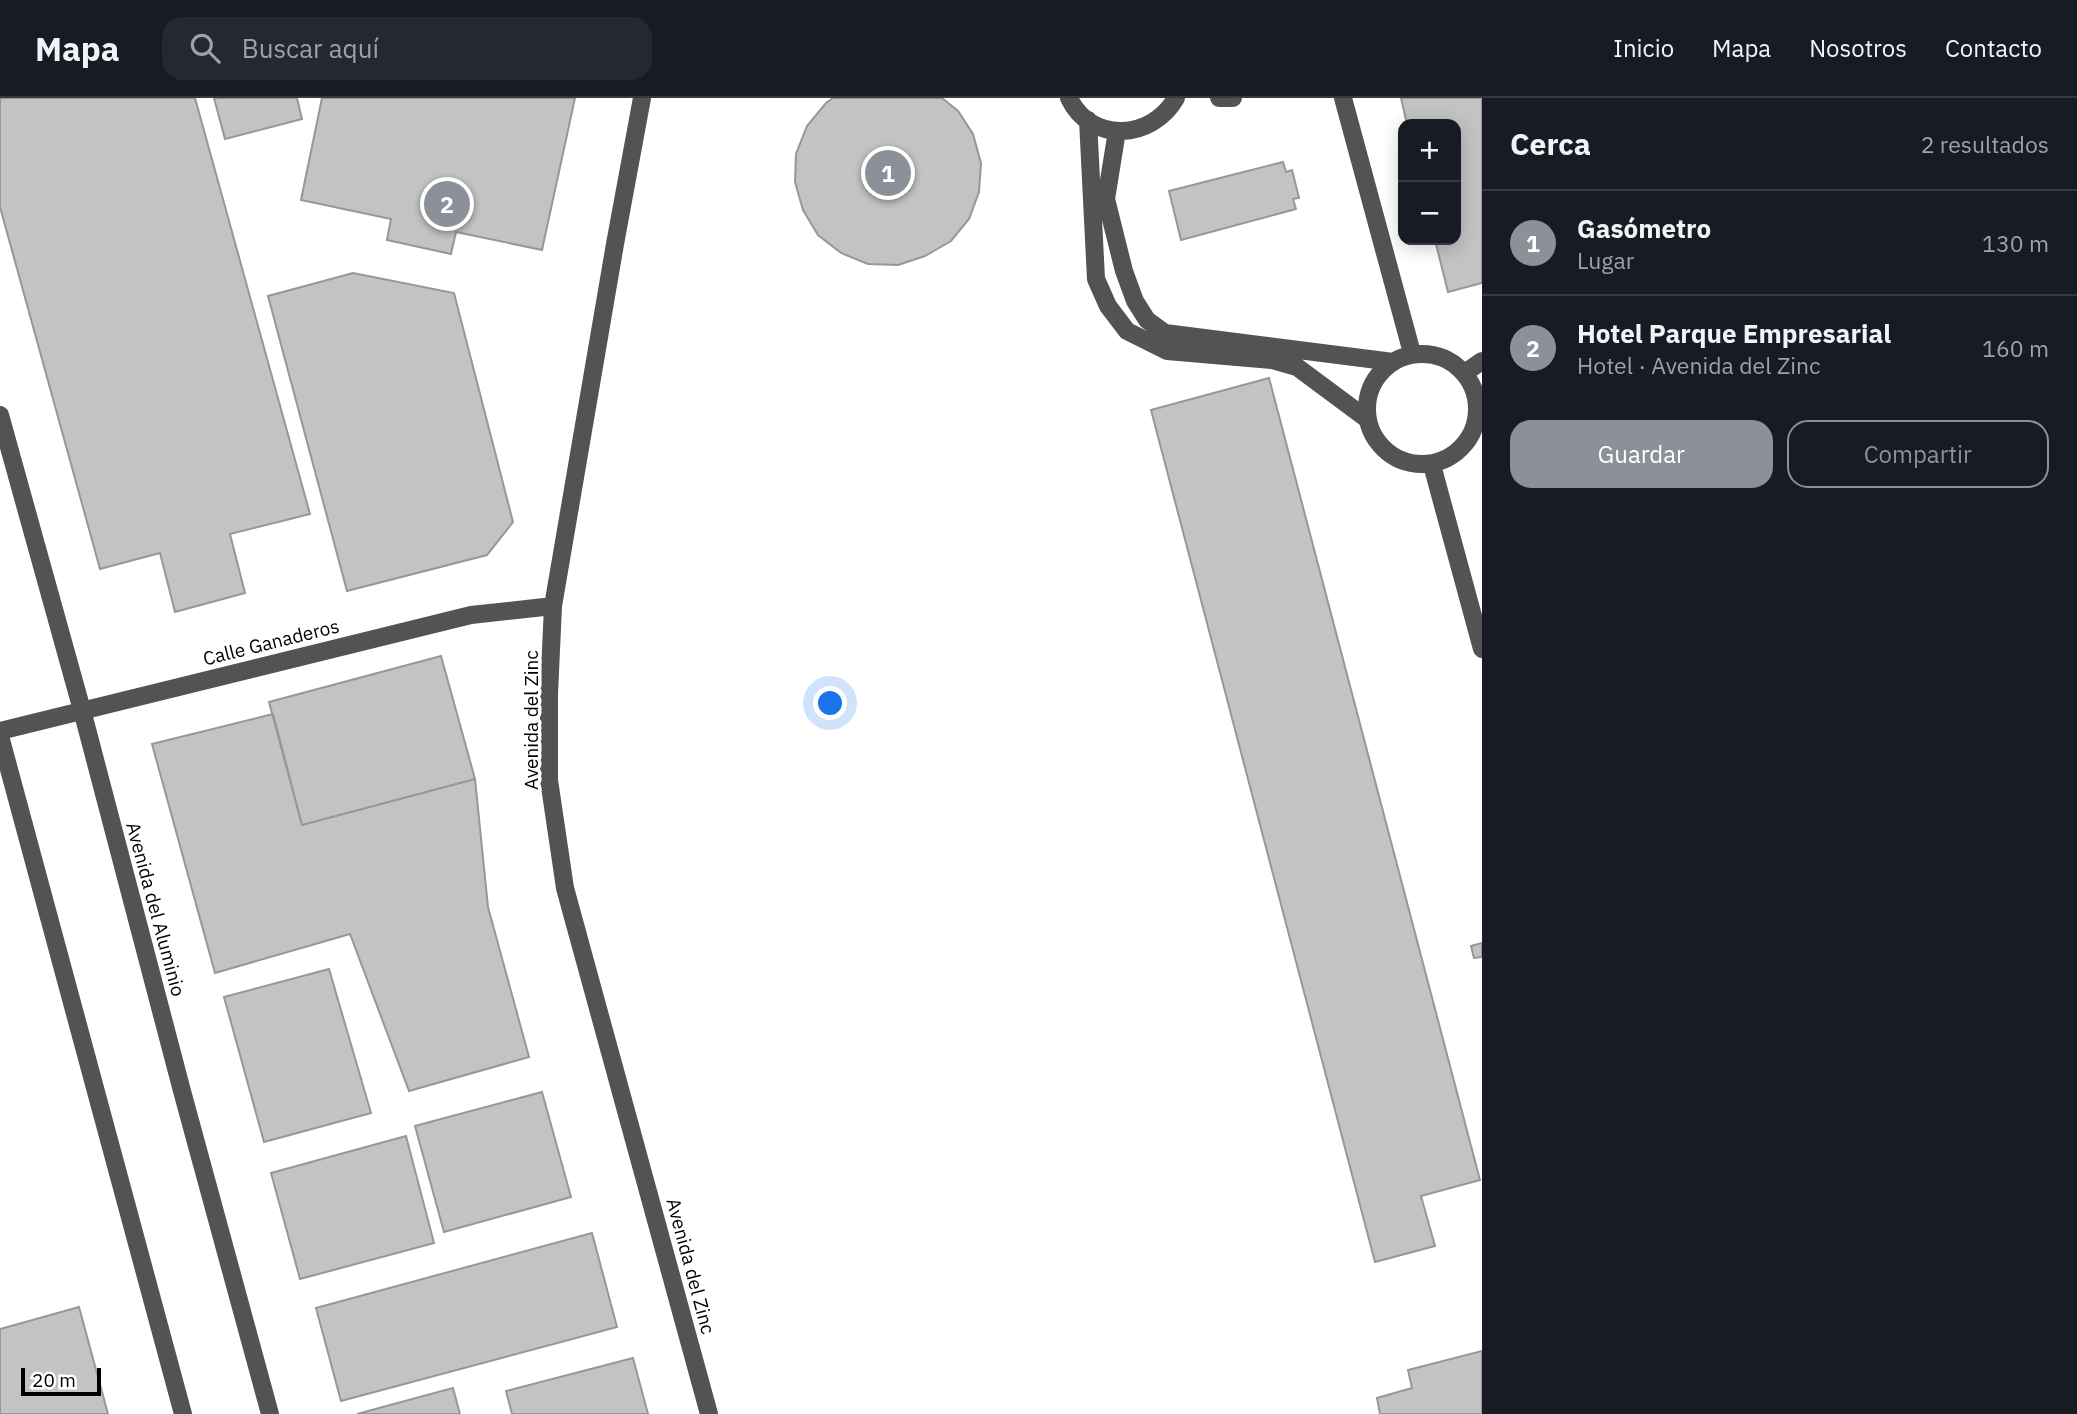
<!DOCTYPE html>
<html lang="es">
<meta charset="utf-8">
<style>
body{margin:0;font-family:"IBM Plex Sans",sans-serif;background:#242831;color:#f1f3f6}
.controls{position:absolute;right:21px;top:21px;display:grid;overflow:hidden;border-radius:14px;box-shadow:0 4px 18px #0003}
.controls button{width:63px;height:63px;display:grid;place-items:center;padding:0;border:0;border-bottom:2px solid #363941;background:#171b24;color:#f1f3f6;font:35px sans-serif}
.scale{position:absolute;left:21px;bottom:18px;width:80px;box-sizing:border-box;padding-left:7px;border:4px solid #000;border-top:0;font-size:19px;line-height:24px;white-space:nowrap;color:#000;-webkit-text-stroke:5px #fff;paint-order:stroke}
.you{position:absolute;left:831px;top:606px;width:24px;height:24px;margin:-18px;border:5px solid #fff;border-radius:50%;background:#1a73e8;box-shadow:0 0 0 10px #1a73e833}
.badge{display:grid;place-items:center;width:46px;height:46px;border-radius:50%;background:#8c9099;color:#fff;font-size:23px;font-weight:700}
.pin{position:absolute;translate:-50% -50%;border:4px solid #fff;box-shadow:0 2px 7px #0006}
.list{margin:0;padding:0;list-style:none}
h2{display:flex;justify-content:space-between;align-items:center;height:91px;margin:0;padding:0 28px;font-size:30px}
h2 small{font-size:23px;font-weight:400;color:#9ea1a6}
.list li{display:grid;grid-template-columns:46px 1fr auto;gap:21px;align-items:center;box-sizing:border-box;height:105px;padding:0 28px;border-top:2px solid #363941}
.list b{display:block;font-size:26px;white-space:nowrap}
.list p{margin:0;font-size:23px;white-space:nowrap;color:#9ea1a6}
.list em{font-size:23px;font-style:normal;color:#9ea1a6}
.actions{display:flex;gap:14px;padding:21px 28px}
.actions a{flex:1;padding:16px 0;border:2px solid #8c9099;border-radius:21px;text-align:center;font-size:24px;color:#8c9099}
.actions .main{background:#8c9099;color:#fff}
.icon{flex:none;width:38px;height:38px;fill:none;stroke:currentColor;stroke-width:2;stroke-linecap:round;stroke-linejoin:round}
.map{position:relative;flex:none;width:1482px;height:1316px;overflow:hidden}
header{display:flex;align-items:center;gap:42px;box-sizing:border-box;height:98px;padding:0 35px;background:#171b24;border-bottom:2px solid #363941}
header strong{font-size:33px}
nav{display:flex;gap:38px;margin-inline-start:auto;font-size:24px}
.search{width:490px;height:63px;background:#242831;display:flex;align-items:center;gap:18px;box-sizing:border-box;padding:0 24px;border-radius:21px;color:#9ea1a6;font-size:26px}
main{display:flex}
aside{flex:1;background:#171b24}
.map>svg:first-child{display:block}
</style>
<header>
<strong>Mapa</strong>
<div class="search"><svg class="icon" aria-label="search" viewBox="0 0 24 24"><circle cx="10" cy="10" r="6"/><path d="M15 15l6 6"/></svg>Buscar aquí</div>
<nav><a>Inicio</a><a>Mapa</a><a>Nosotros</a><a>Contacto</a></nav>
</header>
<main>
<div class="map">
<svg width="1482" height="1316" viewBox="0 0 1482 1316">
<rect width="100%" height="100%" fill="#fff"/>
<path fill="#c3c3c3" stroke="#979797" stroke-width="2" d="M0,0H195L310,416L230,436L245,495L175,514L160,455L100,471L0,109Z
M214,0H297L302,21L225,41Z
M322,0H575L542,152L456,134L451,156L387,142L391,121L301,102Z
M833,0H942L958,13L973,36L981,65L979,94L969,121L951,143L925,158L898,167L868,166L841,155L818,137L803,112L795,84L796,56L807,28L826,5Z
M1401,0H1482V185L1448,194L1435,142H1456V26H1407Z
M1283,64L1286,74L1292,72L1299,100L1293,101L1296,111L1181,142L1169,93Z
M353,175L454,195L513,424L487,457L347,493L268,198Z
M1269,280L1480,1082L1421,1098L1435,1148L1375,1164L1151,312Z
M441,558L475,681L302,727L269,604Z
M273,616L302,727L475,681L488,809L529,959L409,993L350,836L215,875L152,646Z
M1482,845V859L1474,860L1471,848Z
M329,871L371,1015L264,1044L224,899Z
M542,994L571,1099L444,1134L415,1028Z
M406,1038L434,1145L300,1181L271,1075Z
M592,1135L617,1229L341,1303L316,1210Z
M79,1209L108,1316H0V1231Z
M1482,1253V1316H1380L1377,1300L1412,1290L1408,1272Z
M633,1260L648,1316H512L506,1293Z
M453,1290L460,1316H357Z"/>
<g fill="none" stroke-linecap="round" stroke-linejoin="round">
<path stroke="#535353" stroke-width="18" d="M642,0L615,146L553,508L549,596V682L565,790L709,1316
M1069,0C1091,46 1152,42 1176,0
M1219,0H1233
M1343,0L1412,255
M1088,22L1096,181L1108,208L1127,233L1167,253L1272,262L1297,269L1367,321
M1117,33L1106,101L1124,173L1135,203L1147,222L1165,235L1393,264
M1367 311a55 55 0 1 1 110 0a55 55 0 1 1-110 0Z
M1466,274L1482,263
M0,317L82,612L182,993L270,1316
M1432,367L1482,551
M0,633L471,517L553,508
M0,638L183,1316"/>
</g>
<g text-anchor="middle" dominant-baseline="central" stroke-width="7" stroke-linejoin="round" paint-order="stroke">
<g font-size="19" fill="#000" stroke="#fff">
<text transform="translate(271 544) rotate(-14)">Calle Ganaderos</text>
<text transform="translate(531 622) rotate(-90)">Avenida del Zinc</text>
<text transform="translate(156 811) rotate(75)">Avenida del Aluminio</text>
<text transform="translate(691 1168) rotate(75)">Avenida del Zinc</text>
</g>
</g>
</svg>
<div class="controls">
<button>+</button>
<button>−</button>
</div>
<div class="scale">20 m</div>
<div class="you"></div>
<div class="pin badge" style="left:888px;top:75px">1</div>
<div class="pin badge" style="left:447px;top:106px">2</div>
</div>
<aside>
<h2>Cerca<small>2 resultados</small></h2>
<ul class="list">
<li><span class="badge">1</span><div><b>Gasómetro</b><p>Lugar</p></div><em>130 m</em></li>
<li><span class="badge">2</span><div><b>Hotel Parque Empresarial</b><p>Hotel · Avenida del Zinc</p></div><em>160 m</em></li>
</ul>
<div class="actions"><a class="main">Guardar</a><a>Compartir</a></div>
</aside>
</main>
